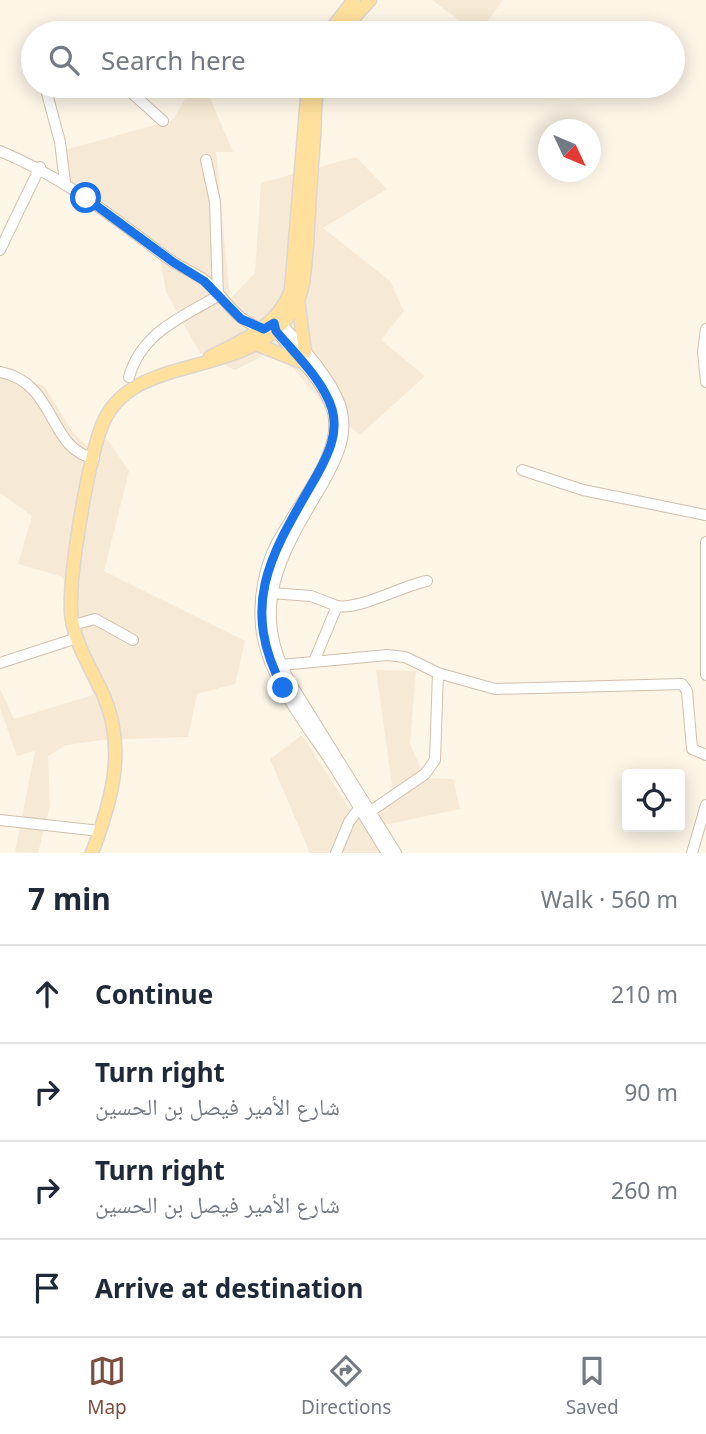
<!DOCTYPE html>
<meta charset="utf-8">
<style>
body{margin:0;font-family:"Noto Sans","Noto Naskh Arabic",sans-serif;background:#f2f2f3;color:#1f2937}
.controls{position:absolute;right:21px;bottom:21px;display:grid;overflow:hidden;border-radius:7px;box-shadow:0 4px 18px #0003}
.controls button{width:63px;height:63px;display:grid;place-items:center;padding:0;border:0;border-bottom:2px solid #e0e1e3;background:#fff;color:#1f2937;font:35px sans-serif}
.compass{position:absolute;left:538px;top:119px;width:63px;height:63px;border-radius:50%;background:#fff;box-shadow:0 4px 18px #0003;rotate:134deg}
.stop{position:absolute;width:21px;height:21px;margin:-16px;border:5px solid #1a73e8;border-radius:50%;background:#fff}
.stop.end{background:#1a73e8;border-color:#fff;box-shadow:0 2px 7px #0008}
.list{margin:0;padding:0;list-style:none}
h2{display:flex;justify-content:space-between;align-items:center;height:91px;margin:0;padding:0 28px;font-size:30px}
h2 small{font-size:23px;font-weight:400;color:#747a83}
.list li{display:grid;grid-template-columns:46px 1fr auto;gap:21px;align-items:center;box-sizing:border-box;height:98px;padding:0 28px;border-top:2px solid #e0e1e3}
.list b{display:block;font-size:26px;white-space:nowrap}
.list p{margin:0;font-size:23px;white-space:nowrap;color:#747a83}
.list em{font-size:23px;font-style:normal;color:#747a83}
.icon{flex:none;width:38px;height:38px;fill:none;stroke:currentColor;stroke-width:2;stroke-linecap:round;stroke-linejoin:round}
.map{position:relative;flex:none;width:706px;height:853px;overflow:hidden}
.search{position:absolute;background:#fff;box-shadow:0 4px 18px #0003;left:21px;right:21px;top:21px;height:77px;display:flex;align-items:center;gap:18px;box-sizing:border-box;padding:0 24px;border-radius:38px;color:#747a83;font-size:26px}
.sheet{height:483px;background:#fff}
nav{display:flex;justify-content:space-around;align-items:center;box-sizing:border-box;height:98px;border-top:2px solid #e0e1e3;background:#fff;font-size:19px;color:#747a83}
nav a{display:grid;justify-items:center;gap:4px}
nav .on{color:#7c4d3e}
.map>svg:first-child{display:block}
</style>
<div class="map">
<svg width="706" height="853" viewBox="0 0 706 853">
<rect width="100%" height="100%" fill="#fdf6e7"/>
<path fill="#f6e9d5" d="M432,0H503L479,33H476Z
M192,86H205L233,152H216L230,299L255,273L261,183L356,157L387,189L323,228L390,281L404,311L381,340L425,376L360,435L326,407L277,349L235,370L200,353L166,292L159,253L67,187L61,151L173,120Z
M0,368L44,386L72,431L87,446L107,439L129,471L104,571L245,641L235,684L197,694L188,737L103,740L66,745L48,756L50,806L38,853L15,852L35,751L17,756L0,708V689L14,719L93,695L63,577L18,564L32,516L0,493Z
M376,670L416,671L410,744L425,778L453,779L460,809L370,828L389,853H310L270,759L302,735L353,814L393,792Z"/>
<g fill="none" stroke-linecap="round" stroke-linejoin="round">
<defs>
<path id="minor" d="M45,86L60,142L65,182
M124,86L163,121
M0,151C65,178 110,215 166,257C178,266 191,271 203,279C227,297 231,319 263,329L271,324L282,325C301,345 337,385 342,412C348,439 334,464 321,487C281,554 248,608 291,684L396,853
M0,250L40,167
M274,323L276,331C294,354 323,380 332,409C347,454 289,512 272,553C263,575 259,602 261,626C266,676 304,721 331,762C350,792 368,823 387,853
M706,329L703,352L706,382
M0,372C57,383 48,450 94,458
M129,377C142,332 182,317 218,296L215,202L206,160
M522,470L583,490L706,515
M706,542V675
M271,593L311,596L337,606L315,659
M337,606C360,610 401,586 427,581
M73,625L95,619L133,640
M0,663L77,638
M281,665L387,655L405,657L438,673L495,689L682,684L687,691L692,749L706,755
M368,813L425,774L435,760L438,673
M0,820L100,831
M336,853L349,822L362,804
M692,853L706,805"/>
<path id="major" d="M328,33L354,0
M340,33L370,0
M298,300L305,352
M258,345L301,362
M210,357C243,340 277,328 291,290L308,86
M92,853C112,800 127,748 103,694C92,671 77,647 72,621C66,585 88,464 101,428C130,347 250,385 295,306C305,289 305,264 307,244C309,209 311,174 314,138C315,121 314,103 318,86"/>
</defs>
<use href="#minor" stroke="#d0bfac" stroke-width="12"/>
<use href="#major" stroke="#dcd5d0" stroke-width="15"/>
<use href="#minor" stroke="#fff" stroke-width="10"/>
<use href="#major" stroke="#ffe19d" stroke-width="12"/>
</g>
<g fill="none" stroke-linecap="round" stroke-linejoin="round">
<path stroke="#1a73e8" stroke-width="9" d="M86,198L173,262L204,281L241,319L264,329L274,323L276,331C295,354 323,380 332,409C339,433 328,455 317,475C274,550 237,602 283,688"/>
</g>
</svg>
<div class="controls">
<button><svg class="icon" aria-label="locate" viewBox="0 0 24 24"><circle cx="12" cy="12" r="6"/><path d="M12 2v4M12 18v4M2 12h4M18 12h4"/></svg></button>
</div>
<svg class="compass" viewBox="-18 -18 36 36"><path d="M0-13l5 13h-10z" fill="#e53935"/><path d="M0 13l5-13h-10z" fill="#747a83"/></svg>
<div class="stop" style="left:86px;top:198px"></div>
<div class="stop end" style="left:283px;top:688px"></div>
<div class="search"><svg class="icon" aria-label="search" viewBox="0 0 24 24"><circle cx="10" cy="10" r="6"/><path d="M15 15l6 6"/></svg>Search here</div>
</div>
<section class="sheet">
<h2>7 min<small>Walk · 560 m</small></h2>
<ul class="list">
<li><svg class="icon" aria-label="ahead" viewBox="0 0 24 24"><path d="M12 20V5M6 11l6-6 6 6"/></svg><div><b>Continue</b></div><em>210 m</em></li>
<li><svg class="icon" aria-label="right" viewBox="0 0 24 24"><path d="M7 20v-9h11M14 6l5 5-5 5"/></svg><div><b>Turn right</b><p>شارع الأمير فيصل بن الحسين</p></div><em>90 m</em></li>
<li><svg class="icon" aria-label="right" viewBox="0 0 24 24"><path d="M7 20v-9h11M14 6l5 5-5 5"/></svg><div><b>Turn right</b><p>شارع الأمير فيصل بن الحسين</p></div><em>260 m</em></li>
<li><svg class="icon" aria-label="arrive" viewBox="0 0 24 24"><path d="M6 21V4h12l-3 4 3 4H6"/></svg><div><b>Arrive at destination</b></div></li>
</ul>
</section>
<nav>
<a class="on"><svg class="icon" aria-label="map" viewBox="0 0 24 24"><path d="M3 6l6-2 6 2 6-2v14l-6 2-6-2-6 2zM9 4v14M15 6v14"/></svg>Map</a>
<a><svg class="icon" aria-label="directions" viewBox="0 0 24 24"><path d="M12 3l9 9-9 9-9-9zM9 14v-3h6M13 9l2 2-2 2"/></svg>Directions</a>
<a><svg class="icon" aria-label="saved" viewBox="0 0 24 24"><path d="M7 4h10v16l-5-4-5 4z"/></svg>Saved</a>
</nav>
